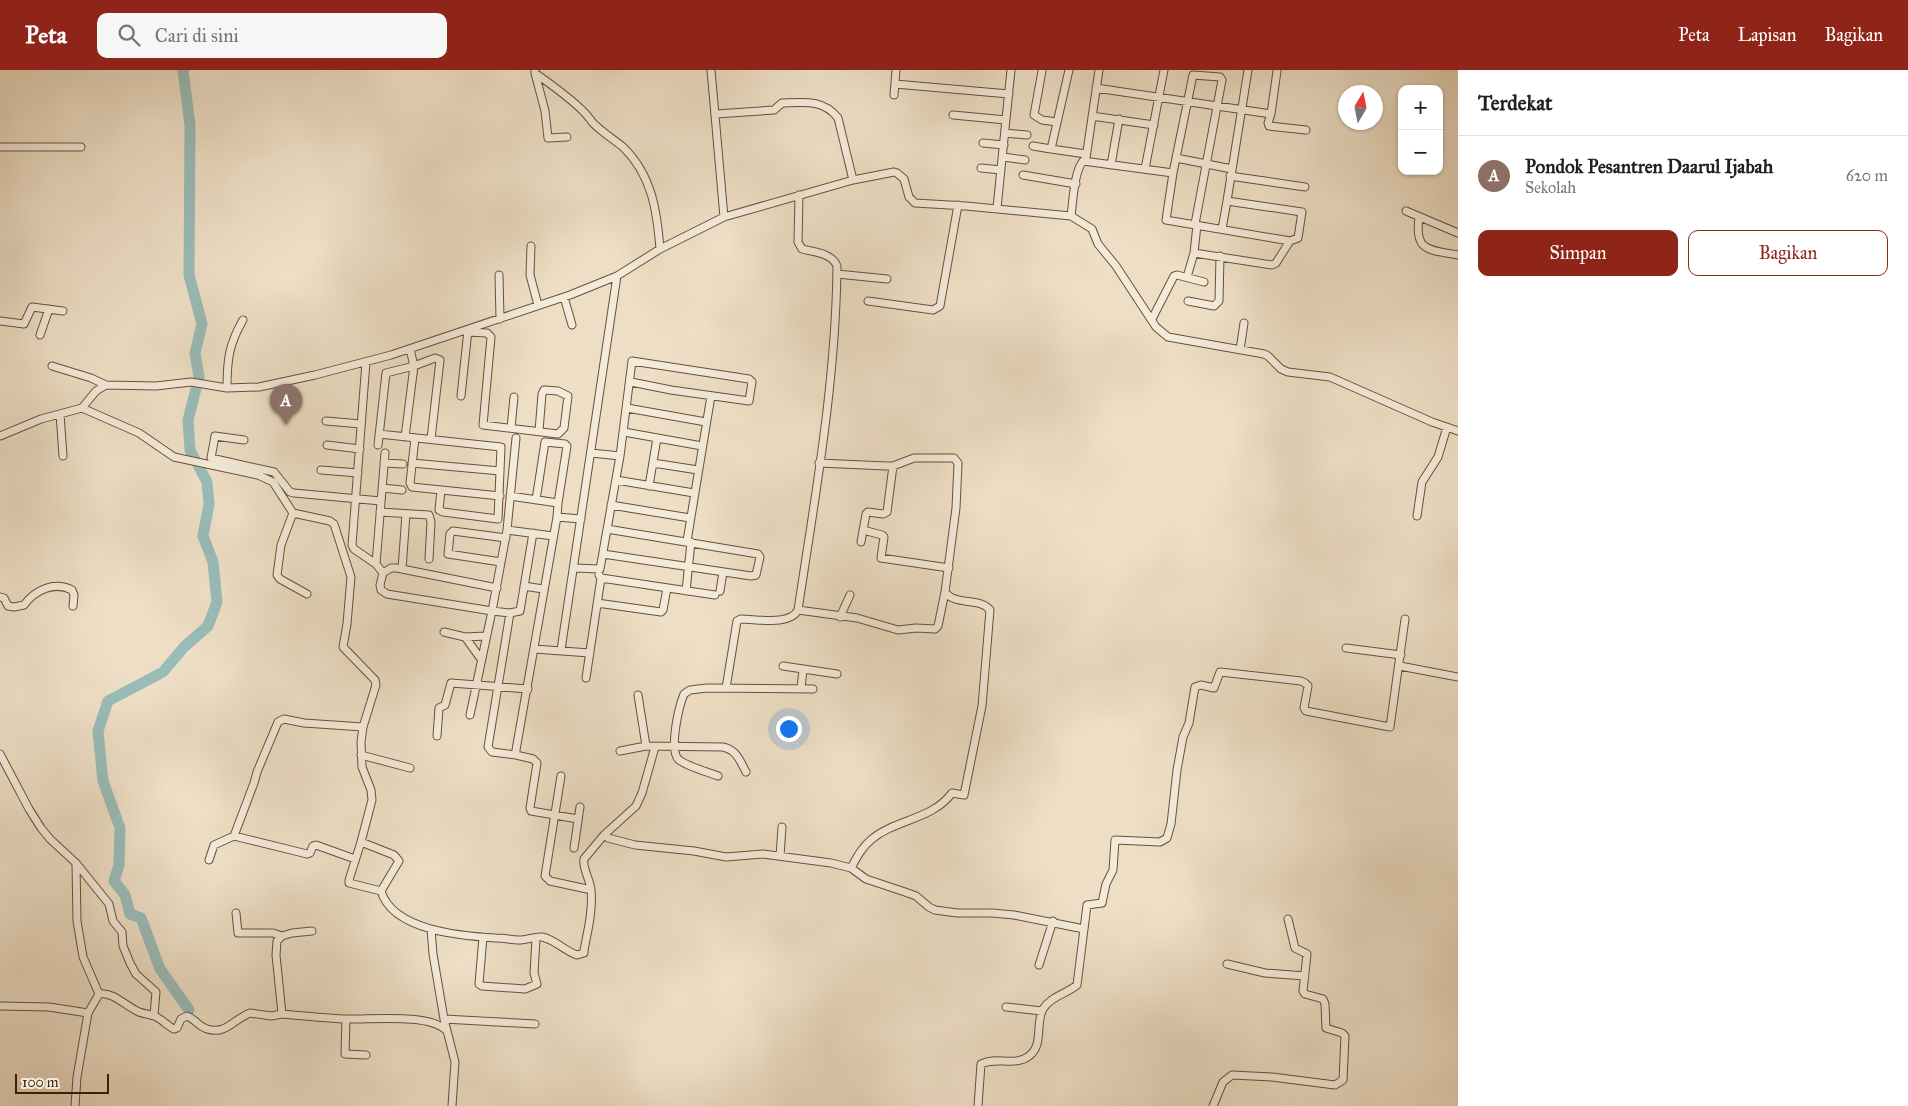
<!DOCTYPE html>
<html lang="id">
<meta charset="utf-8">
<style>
body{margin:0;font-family:"IM FELL Great Primer",serif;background:#f6f6f6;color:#202124}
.controls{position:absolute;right:15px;top:15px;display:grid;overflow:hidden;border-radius:10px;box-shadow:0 1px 4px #0004}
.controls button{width:45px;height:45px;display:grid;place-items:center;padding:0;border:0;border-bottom:1px solid #e0e0e0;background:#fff;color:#202124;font:25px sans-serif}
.compass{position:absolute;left:1338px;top:15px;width:45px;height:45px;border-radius:50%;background:#fff;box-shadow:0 1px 4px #0004;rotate:10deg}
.scale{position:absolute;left:15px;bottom:12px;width:94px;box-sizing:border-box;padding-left:5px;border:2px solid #3b210a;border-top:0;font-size:14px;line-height:18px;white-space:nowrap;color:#3b210a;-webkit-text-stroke:4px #f3ead9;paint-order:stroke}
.you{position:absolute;left:788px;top:658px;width:18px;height:18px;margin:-12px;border:4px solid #fff;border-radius:50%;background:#1a73e8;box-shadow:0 0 0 8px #1a73e833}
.badge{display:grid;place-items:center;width:32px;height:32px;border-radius:50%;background:#8f2418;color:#fff;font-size:16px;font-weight:700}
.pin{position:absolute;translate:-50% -41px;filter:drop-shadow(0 1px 2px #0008)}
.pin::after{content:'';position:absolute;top:26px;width:18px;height:15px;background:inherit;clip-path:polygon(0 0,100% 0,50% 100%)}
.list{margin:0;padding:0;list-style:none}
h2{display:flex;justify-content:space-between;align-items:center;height:65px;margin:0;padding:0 20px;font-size:21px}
h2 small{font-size:16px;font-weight:400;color:#757577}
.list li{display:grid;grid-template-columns:32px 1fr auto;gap:15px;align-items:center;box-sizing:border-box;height:80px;padding:0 20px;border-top:1px solid #e0e0e0}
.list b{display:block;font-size:19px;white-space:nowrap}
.list p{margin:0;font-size:16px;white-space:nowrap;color:#757577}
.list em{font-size:16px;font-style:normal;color:#757577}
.actions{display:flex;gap:10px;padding:15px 20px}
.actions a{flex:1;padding:11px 0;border:1px solid #8f2418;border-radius:10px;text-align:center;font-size:18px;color:#8f2418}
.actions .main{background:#8f2418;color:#fff}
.icon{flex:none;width:28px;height:28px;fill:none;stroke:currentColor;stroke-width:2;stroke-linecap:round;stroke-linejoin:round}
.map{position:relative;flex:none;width:1458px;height:1036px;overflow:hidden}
header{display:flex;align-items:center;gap:30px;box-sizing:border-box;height:70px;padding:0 25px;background:#8f2418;color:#fff}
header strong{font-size:24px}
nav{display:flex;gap:28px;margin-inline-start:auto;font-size:18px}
.search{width:350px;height:45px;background:#f6f6f6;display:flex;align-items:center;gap:12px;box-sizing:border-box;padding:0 18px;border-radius:10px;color:#757577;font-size:19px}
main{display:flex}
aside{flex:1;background:#fff}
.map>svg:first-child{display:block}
</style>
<header>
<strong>Peta</strong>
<div class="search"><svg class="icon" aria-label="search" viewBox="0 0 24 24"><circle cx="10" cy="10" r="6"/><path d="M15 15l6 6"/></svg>Cari di sini</div>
<nav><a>Peta</a><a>Lapisan</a><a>Bagikan</a></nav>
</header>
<main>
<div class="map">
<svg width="1458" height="1036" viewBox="0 0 1458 1036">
<rect width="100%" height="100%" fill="#eddec5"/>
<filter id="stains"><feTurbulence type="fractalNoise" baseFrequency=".004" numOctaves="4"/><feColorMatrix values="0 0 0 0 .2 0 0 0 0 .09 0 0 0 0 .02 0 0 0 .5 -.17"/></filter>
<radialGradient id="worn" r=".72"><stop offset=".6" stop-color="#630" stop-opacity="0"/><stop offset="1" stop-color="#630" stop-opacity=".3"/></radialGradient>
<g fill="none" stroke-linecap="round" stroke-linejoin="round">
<path stroke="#99bcb8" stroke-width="11" d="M183,0L190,55L189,205L202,254L195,283L199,307L188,350L190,380L207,412L209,434L203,466L213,492L217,532L208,556L184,577L163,602L108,631L98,661L103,711L120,758L119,795L114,811L125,825L130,844L141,848L160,899L189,940"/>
<defs>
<path id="minor" d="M535,0V3C552,15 569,27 583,41C587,45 590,49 593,53C602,62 613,69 623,77C652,105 657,141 660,179
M711,0L724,147
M1042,1L1034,45L1042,50L1057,52
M535,3L545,41L548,68L567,67
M895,14L1009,24
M1096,18L1271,44L1268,53L1269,56L1306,60
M894,25L896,0
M716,44L774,40L782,33H785C806,32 824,30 838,48L853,110
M1271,44L1277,1
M953,45L1006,50
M1092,46L1154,55
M1005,63L1027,65
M983,73L1004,75
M1033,76L1051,79L1069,0
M0,77H81
M1051,79L1086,84
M1003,87L1025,90
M1176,88L1193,5L1220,7L1222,10L1195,154
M1083,91L1086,88L1099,0
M1111,95L1119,49
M981,98L1001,100
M1145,99L1164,0
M1173,103L1166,150L1290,171
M1023,105L1076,114
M1230,106L1305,117
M997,138L1011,0
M1406,141L1458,163
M1071,146C1073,131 1074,102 1083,91L1173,103L1176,88L1232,99
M1419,148C1414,182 1430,180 1458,185
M1222,159L1227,131
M531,176L530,205L538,235
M1194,183L1197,155
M837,204L887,209
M499,205L500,249
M1187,207L1194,183L1272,195L1276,193L1290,171L1298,168L1302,142L1227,131L1248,0
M564,227L572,255
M868,231L933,240L940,236L958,135
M1188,231L1214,236L1219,231L1220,186
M1152,249L1174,206L1177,205L1204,212
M0,251L24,254L32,237L63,241
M467,262L487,263L491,267L483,355L558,364L564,358L568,326L558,321L544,320L542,324L539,361
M40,265L49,239
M1240,280L1244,253
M366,292L352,475L354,479L376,494L383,503
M52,296L91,308L106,315
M227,318C227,290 229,274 243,250
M461,326L468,260
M82,338L139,363L174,387L258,405L273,412L293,443L330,451L334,454L351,507L347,554L343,577L375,610L376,615L363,657L361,672L362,697L371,720L372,730L361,772L394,785L399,791L381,821C393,861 462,866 496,868C504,868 512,870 519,870C527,870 536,866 542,867C554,869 565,881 577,885L584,883V880C588,860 593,839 591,820C590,809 582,798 584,789L604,765L608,768L635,775L694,781L726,787L763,784L831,793L851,798C857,787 862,777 872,769C896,749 932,750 952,723L964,725L982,636L990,540C980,527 955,536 945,522L956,438L958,393L954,388H914L893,396H886L819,393
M627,338L706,352
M60,344L63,386
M326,351L361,354
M511,358L514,327
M624,362L702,376
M379,364L501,377L498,449L443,442L439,440L441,420
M0,366L41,349L82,338L96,321L106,315L156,316L191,312L227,318L259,317L315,305L391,285L570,225L617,206L660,179L724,147L853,110L894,102L897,103L904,109L909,127L915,133L966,136L1071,146L1092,159L1098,174L1116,196L1156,257L1168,267L1264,284L1268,286L1281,299L1288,302L1330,307L1432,352L1458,361
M405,367L414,296L410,279
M415,368L410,413L412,417L500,426
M244,370L215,366L211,388L274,402L290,422L294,423L381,431
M327,375L360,379
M378,375L386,303L414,296L435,288L440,290L431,369
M591,383L620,386
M384,393L403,394
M412,393L500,401
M653,393L698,400
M321,400L358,403
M616,410L694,423
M649,416L657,368
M382,418L402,420
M510,426L558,433L557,447
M536,430L545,372L565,374L567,376L558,433
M611,435L690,448
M380,442L429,445L431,452L429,489
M293,443L281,475L277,505L280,509L307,524
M1417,446L1422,412L1438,387L1447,357
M507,460L516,368
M863,460L882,465L884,467L881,488L949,498
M687,471L711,326
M861,472L866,444L868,442L883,444L887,442L893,396
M603,484L751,506L756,505L760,487L758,484L607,459
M501,492L448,484L450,464L453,461L506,468
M376,494L385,383
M574,498L600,499L620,386L632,291L749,309L752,312L749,331L671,320L631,312
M402,499L406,444
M601,508L715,525
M524,516L543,519
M497,518L397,498H391L383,503L380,515L381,520L387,524L492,541L507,460L553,466
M686,521L691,472
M720,521L723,502
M0,527L4,528L8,536L14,537L24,535C35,520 54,511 72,520L74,525L73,536
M597,533L661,542L663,540L667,518
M798,540L857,548L898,560L916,558L935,559L938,556L945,522
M510,543L488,677L492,682L516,685
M840,547L850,525
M444,562L465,567L486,566
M465,567L481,589
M1346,578L1401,585
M534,579L590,583
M561,580L617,206
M783,596L837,604
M1400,596L1458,607
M586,608L601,508L599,505
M726,618L737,551L741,549C757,549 790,556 798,540C815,427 836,311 837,196C832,183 814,182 802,179L798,172L799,125
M801,618L803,600
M638,625L646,676
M470,645L492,541L510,543L520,541L533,463
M437,666L439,638L445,635L451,613L528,619
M620,681L646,676L723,677C737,680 740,691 746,702
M0,684L29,739L41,758L50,769L76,793L109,834L113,851L122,862L123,876L130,893L136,904L156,922L154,945
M361,685L410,698
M561,706L545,806L550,811L587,819
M718,706C708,702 685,696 678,689C669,678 679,636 684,624L690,620L707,618L813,619
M578,749L531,741L530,738L537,693L533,689L516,685V680L557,447L581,449
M604,765L636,736L642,723L655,677
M234,766L254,713L257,702L278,652L284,649L304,653L363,657
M361,772L349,810V813L381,821
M574,778L580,737
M780,786L782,757
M209,790L214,775L234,766L307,784L310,783L313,776L316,775L355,789
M76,794L77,851L83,887L99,924
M851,798L866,809L905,822L916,826L929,837L935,840L957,843H992L1014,845L1084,859L1077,915C1066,924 1050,927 1043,939C1035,953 1044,975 1029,986C1015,997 996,986 981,994L978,1036
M236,843L238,863H273L282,866
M431,859L433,884L444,949L455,992L452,1036
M1084,859L1087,835L1102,833L1106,814L1113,800L1115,770L1160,772L1167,768L1171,754L1177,700L1183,667L1189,653L1195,617L1201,615L1214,618L1220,602L1301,611L1305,613L1308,616L1304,638L1306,641L1390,657L1405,549
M483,867L479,914L482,916L525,919L537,914L534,903L536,869
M1227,894L1265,903L1305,906
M1039,895L1053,851
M99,924C112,921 127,937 139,942C144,944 149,944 154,946C161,948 167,956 174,959L177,958L181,949L187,946C195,949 198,956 207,959C226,965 234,949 250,943L271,946L282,944L276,885L277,871L282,866L292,863L312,861
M0,936L49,937L88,943
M1006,937L1042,941
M282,944C303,946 324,948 344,949C370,950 428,943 446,960
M346,949L345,984L366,985
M444,949L535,954
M75,1036L77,1007L88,943L99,924
M1213,1036L1223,1012L1232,1005L1272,1007L1335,1015L1343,1010L1345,966L1342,963L1326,958L1325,934L1323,929L1305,924L1303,921L1307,884L1295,878L1288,849"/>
</defs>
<use href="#minor" stroke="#685039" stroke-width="9"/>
<use href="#minor" stroke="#f3ead9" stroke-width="7"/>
</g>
<rect width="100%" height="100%" filter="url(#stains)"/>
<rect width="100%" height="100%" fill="url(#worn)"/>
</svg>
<div class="controls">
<button>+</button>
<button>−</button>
</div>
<svg class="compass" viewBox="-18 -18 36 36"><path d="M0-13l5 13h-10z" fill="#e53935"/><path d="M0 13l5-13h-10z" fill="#757577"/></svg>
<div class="scale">100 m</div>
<div class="you"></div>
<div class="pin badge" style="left:286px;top:355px;background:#8d6e63">A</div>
</div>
<aside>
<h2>Terdekat<small></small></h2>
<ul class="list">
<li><span class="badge" style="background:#8d6e63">A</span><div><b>Pondok Pesantren Daarul Ijabah</b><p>Sekolah</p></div><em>620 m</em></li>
</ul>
<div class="actions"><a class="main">Simpan</a><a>Bagikan</a></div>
</aside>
</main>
